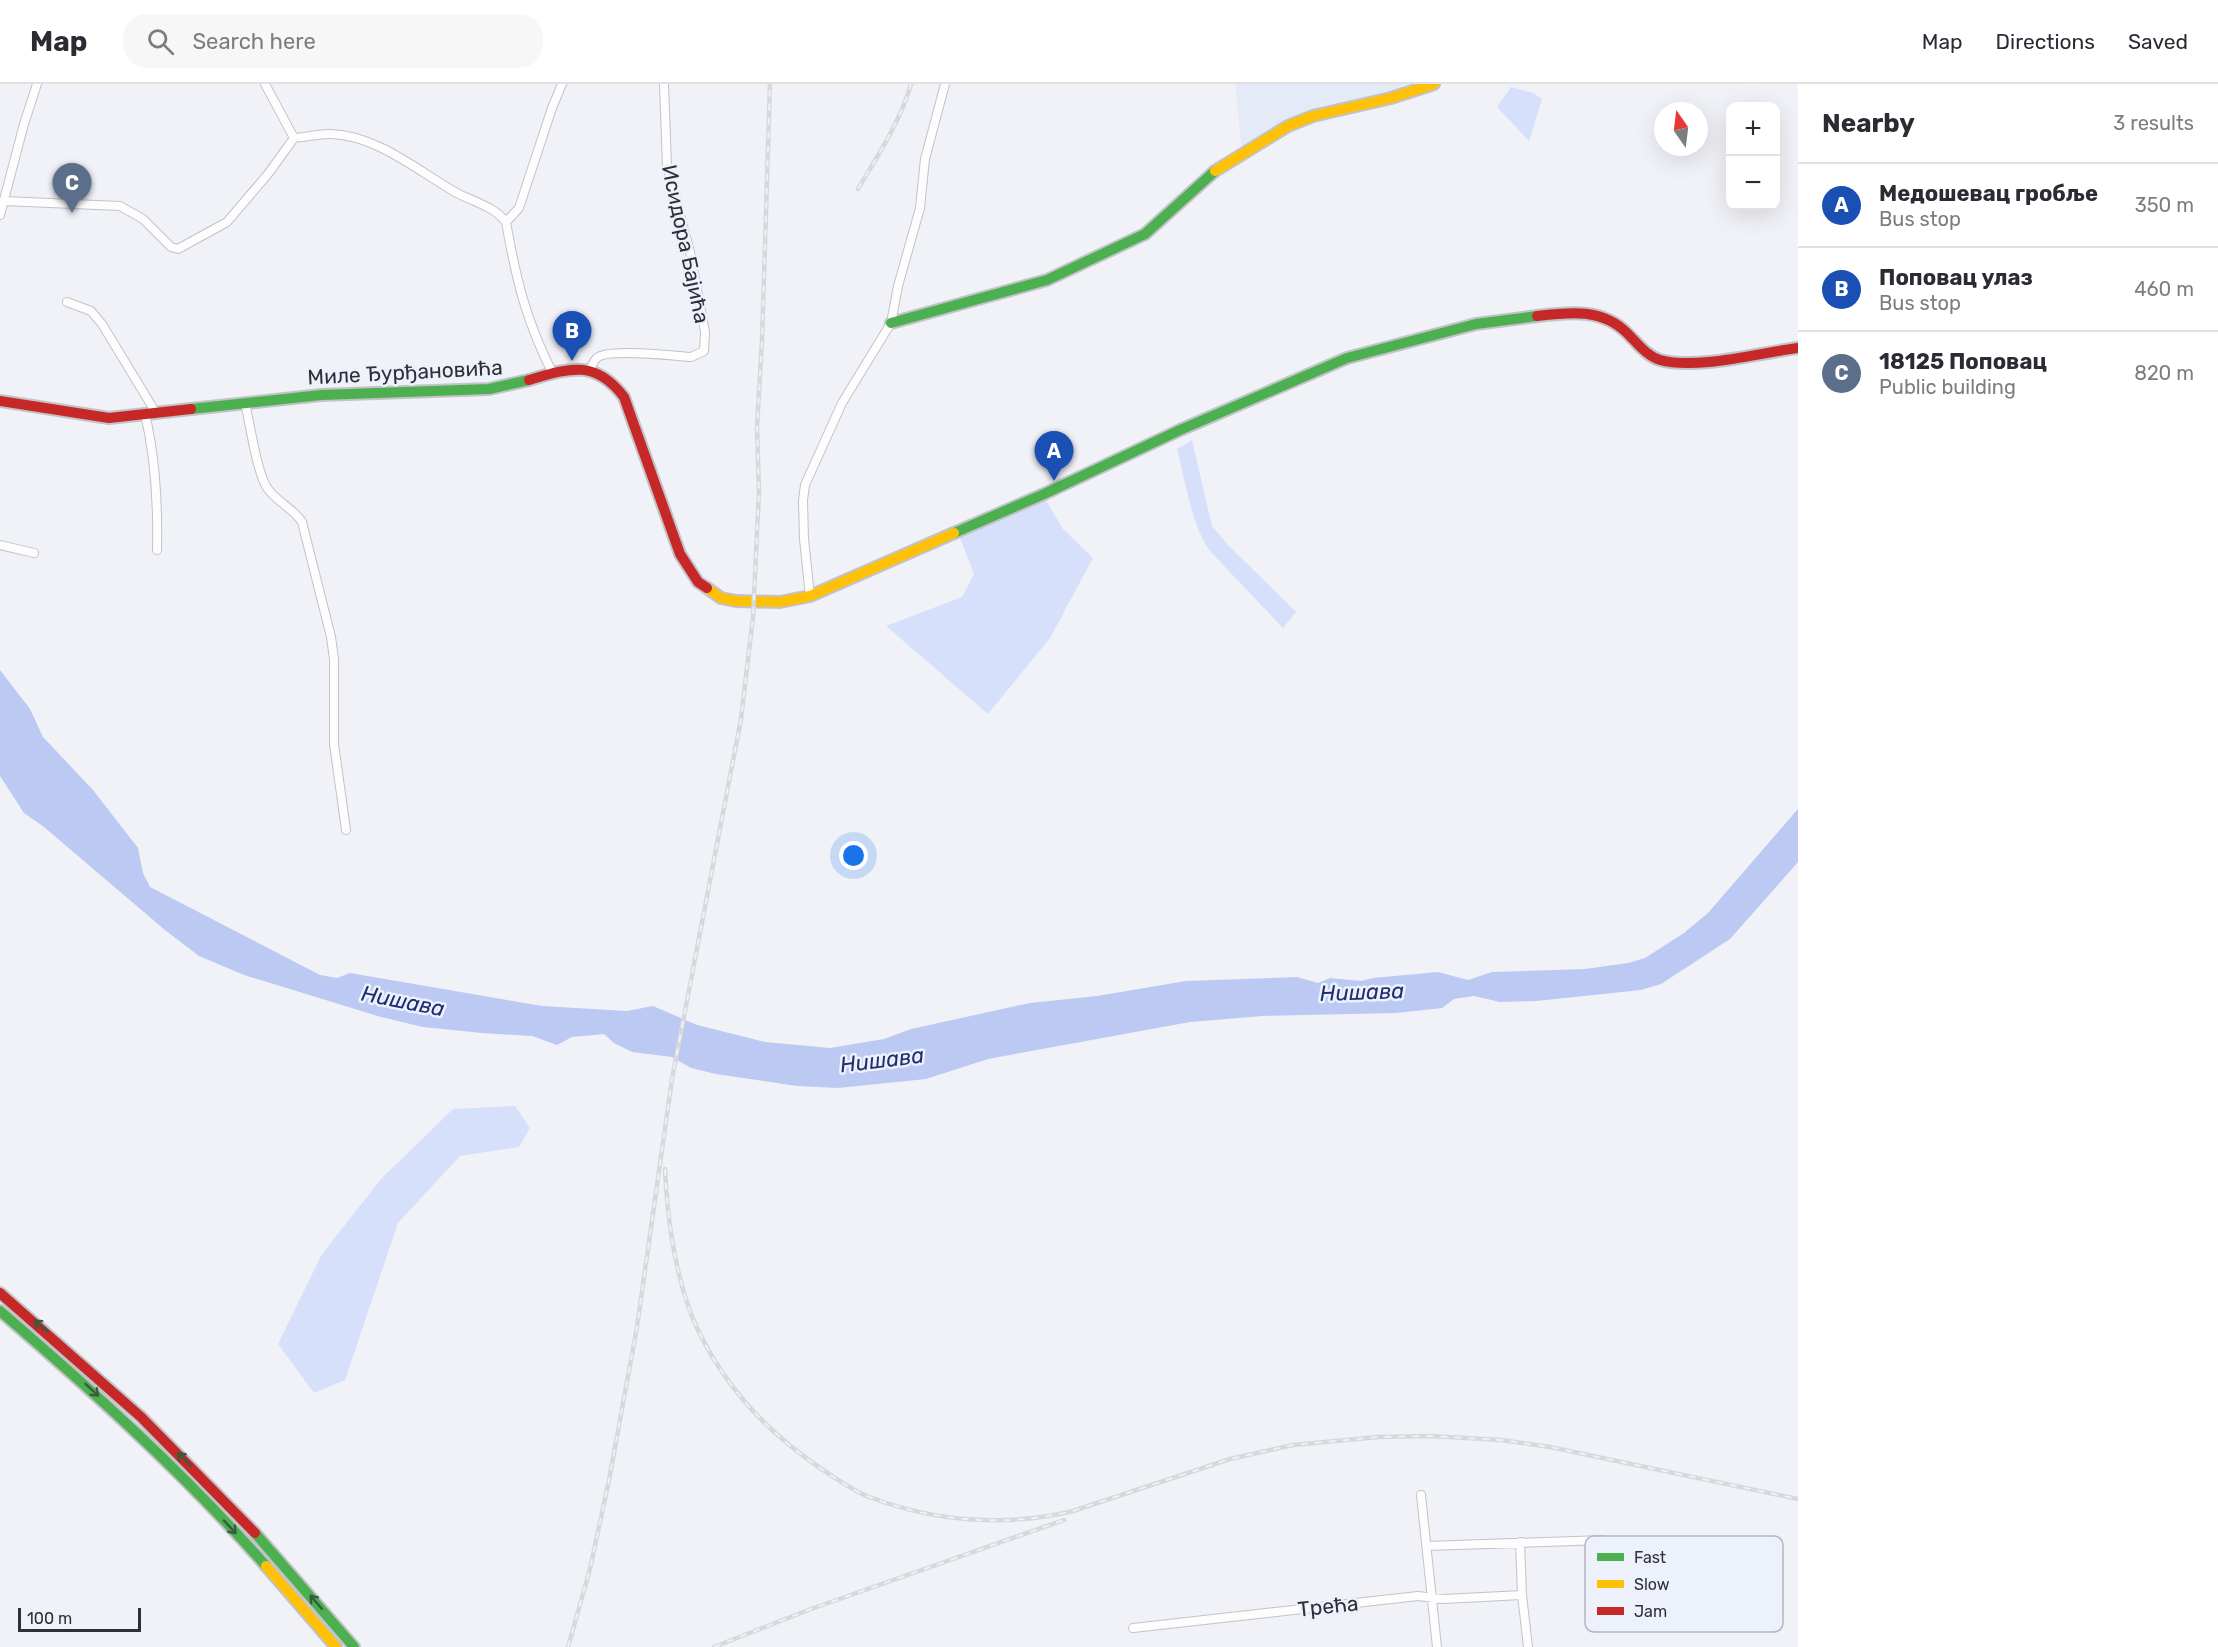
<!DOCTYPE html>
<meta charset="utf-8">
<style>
body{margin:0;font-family:Rubik,sans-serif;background:#f7f7f7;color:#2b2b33}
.controls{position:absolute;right:18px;top:18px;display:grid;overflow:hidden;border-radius:12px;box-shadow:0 6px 24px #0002}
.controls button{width:54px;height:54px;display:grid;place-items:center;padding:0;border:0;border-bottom:2px solid #e1e1e2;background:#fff;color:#2b2b33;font:30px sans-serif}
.compass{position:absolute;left:1654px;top:18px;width:54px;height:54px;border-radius:50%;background:#fff;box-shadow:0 6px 24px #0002;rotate:346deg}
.scale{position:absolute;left:18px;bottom:15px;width:123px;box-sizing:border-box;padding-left:6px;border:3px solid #2e3035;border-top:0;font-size:16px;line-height:21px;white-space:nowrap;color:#2e3035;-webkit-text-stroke:4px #edf1fc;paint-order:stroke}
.you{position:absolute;left:854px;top:772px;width:21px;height:21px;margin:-15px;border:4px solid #fff;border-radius:50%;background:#1a73e8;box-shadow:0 0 0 9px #1a73e833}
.badge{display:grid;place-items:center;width:39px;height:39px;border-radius:50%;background:#727479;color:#fff;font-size:20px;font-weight:700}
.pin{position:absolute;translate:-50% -50px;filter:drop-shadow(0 2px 3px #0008)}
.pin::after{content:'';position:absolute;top:32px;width:21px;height:18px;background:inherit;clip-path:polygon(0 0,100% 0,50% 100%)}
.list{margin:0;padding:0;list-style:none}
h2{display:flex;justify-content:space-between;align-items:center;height:78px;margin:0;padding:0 24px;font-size:26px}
h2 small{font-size:20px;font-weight:400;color:#7c7c81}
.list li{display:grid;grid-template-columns:39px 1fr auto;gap:18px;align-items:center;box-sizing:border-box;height:84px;padding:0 24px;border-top:2px solid #e1e1e2}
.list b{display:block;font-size:22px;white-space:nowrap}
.list p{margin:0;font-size:20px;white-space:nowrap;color:#7c7c81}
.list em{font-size:20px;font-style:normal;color:#7c7c81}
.icon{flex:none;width:33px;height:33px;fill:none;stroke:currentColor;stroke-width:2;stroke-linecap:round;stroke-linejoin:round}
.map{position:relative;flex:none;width:1798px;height:1563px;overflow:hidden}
header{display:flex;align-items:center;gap:36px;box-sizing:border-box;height:84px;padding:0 30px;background:#fff;border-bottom:2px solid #e1e1e2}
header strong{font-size:28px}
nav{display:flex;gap:33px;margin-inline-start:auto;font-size:21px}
.search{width:420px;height:54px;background:#f7f7f7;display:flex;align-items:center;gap:15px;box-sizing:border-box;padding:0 21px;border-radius:24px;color:#7c7c81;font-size:22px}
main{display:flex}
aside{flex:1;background:#fff}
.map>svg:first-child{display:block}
</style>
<header>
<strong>Map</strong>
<div class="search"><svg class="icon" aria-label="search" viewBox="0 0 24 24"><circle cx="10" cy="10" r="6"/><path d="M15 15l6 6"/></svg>Search here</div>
<nav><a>Map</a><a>Directions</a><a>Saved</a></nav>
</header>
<main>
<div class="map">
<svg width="1798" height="1563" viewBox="0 0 1798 1563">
<rect width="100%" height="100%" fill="#f0f2f8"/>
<path fill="#e4eaf8" d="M1235,0H1434L1313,32L1242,68Z"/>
<path fill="#d6e0fa" d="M1511,3L1533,9L1542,15L1529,57L1497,23Z
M1192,356L1212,442L1227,460L1296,528L1283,544L1209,466C1190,436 1186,399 1177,365Z
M1045,415L1063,445L1093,474L1050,554L988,630L886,542L962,513L974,490L960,454Z
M515,1022L530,1044L519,1063L460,1072L398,1139L345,1296L314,1309L278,1260L322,1170L381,1095L453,1025Z"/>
<path fill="#bbc9f3" d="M0,586L30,625L43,653L93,706L138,764L143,789L150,803L320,891L337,894L350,889L542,922L627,927L653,922L697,941L765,958L830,964L884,955L911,945L1030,919L1097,912L1186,897L1297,893L1318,899L1330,894L1361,897L1373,894L1438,888L1468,896L1492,888L1585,885L1628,879L1645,874L1684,849L1708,829L1798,725V778L1730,855L1661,900L1641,906L1536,917L1500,918L1474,912L1454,915L1442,924L1396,929L1263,932L1190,938L988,975L926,995L838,1004L797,1002L716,990L691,984L672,973L632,968L614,959L604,950L572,953L557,961L532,952L482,949L423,943L381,933L244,891L199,872L165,846L44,743L24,729L0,692Z"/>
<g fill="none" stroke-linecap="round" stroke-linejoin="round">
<defs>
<path id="street" d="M265,0L294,54C306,53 318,50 330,50C376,51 417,86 455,108C471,117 494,122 506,138
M3,117L120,122L143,135L171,163L178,165L227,138L268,90L294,54
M0,131L24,40L37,0
M67,218L91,227L102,240L156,329
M590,286C592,282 594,276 597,274C607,264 674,272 691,273L704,267L705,248L690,168L667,82L664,0
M553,290C526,237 516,195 506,138L519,124L552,24L562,0
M245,319C250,339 257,391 268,405C277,418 294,425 302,438L331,553L334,575V660L346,746
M145,330C156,376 158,420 157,466
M0,461L34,469
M810,512L804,455L803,416L805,401L842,319L891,239L898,202L920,124L925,75L945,0
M1421,1411L1437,1563
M1520,1458L1522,1511L1528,1563
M1427,1462L1603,1456
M1133,1544L1418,1512L1443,1515L1522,1511"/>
<path id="fast" d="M891,239L1047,196L1145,150L1215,87
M191,325L321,311L489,305L529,296
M954,449L1044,410L1180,346L1347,274L1476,240L1537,232
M0,1227C93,1307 185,1390 266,1482
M255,1449L354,1563"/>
<path id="slow" d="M1215,87L1288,42L1313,32L1391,14L1434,0
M707,504L721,514L736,517L780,518L810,512L954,449
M266,1482L336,1563"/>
<path id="jam" d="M1537,232C1570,228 1603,224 1628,250C1638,260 1647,272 1660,276C1697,286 1759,269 1798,264
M529,296C570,284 595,275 624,313L680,470L698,498L707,504
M0,317L109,334L191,325
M0,1209L141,1333L255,1449"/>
</defs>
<use href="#street" stroke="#c1c3c8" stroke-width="10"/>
<use href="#fast" stroke="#c1c3c8" stroke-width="14"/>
<use href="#slow" stroke="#c1c3c8" stroke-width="14"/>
<use href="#jam" stroke="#c1c3c8" stroke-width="14"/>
<use href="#street" stroke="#fdfdfe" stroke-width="8"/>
<use href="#fast" stroke="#4caf50" stroke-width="10"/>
<use href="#slow" stroke="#ffc107" stroke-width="10"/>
<use href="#jam" stroke="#c62828" stroke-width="10"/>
<defs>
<path id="rail" d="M858,105C878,71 900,38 911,0
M665,1085C667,1135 676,1198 697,1244C727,1307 771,1352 829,1390C843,1399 857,1409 872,1414C936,1438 1007,1443 1073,1427L1230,1375L1293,1361L1378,1353L1431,1352L1501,1356L1550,1363L1798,1415
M568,1563L590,1485L609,1396L637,1243L672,995L741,635L753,533L759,407L757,343L762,256L770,0
M714,1563L811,1525L1064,1436"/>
</defs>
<use href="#rail" stroke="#d7d8da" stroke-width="4.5"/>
<use href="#rail" stroke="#edf1fc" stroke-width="2" stroke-dasharray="7" stroke-linecap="butt"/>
</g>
<defs><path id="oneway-shaft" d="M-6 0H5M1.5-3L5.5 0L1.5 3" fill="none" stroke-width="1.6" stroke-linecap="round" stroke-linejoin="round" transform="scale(1.5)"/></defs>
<g stroke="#385c3e">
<use href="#oneway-shaft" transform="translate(41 1242) rotate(-140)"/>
<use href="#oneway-shaft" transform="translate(92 1306) rotate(43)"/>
<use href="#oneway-shaft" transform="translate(184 1375) rotate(-135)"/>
<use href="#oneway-shaft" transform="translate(230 1443) rotate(47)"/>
<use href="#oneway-shaft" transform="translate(316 1518) rotate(-131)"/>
</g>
<g text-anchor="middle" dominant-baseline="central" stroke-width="5" stroke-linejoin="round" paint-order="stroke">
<g font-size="21" fill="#2e3035" stroke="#edf1fc">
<text transform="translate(686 160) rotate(78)">Исидора Бајића</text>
<text transform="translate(405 288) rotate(-3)">Миле Ђурђановића</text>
<text transform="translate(1328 1522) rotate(-6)">Трећа</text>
</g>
<g font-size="22" font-style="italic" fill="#1f2e70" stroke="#edf1fc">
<text transform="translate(1362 908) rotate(-2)">Нишава</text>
<text transform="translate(403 917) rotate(11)">Нишава</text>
<text transform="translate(882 976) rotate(-7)">Нишава</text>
</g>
</g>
<rect x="1585" y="1452" width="198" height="96" rx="9" fill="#edf1fc" stroke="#b4b7c0" stroke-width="1.5"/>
<rect x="1597" y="1469" width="27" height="8" fill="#4caf50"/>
<rect x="1597" y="1496" width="27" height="8" fill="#ffc107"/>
<rect x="1597" y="1523" width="27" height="8" fill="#c62828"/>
<g font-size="16" fill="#2e3035">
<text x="1634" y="1479">Fast</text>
<text x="1634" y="1506">Slow</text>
<text x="1634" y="1533">Jam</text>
</g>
</svg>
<div class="controls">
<button>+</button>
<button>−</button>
</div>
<svg class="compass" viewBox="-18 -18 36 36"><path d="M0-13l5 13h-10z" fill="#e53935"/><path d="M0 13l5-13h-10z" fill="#7c7c81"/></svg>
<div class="scale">100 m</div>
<div class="you"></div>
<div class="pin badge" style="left:1054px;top:397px;background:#1a4fb4">A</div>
<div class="pin badge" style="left:572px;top:277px;background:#1a4fb4">B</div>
<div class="pin badge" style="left:72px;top:129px;background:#5c6f8a">C</div>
</div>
<aside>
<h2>Nearby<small>3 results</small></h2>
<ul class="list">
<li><span class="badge" style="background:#1a4fb4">A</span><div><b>Медошевац гробље</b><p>Bus stop</p></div><em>350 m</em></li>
<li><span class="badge" style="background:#1a4fb4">B</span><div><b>Поповац улаз</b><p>Bus stop</p></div><em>460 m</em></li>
<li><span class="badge" style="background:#5c6f8a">C</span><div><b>18125 Поповац</b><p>Public building</p></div><em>820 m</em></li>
</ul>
</aside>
</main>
